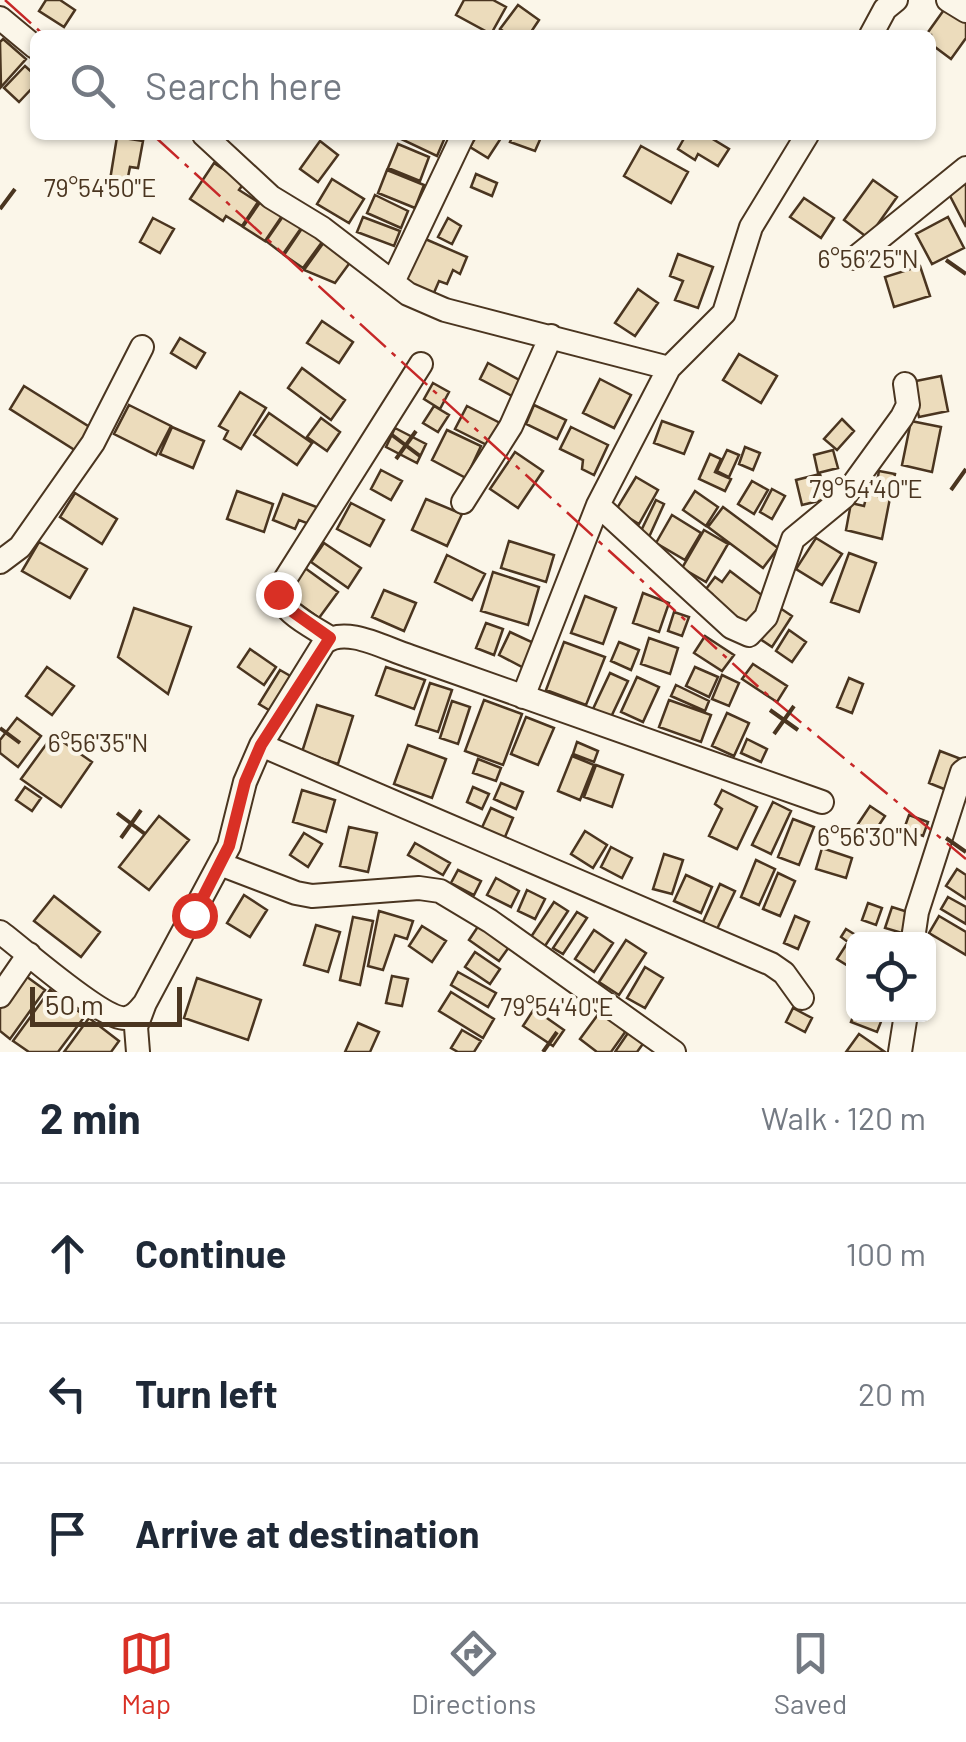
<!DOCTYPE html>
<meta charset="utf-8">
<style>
body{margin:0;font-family:Barlow,sans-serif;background:#f2f2f3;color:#1f2937}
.controls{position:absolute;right:30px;bottom:30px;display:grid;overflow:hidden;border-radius:15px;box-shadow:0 2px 8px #0004}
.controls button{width:90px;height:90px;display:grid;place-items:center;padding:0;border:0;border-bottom:2px solid #e0e1e3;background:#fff;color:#1f2937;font:50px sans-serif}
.scale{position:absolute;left:30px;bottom:25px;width:152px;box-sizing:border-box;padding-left:10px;border:5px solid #4a3520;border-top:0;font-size:28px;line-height:35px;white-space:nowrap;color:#4a3520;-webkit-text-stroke:8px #fbf6e9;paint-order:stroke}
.stop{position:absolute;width:30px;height:30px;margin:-22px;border:8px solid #d93025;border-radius:50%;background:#fff}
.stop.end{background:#d93025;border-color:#fff;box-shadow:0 2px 10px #0008}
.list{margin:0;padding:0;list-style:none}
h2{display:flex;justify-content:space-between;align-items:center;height:130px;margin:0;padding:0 40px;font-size:42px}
h2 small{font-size:32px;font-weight:400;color:#747a83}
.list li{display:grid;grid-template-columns:65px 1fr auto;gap:30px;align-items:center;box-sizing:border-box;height:140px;padding:0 40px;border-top:2px solid #e0e1e3}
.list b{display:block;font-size:38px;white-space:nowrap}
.list em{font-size:32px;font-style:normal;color:#747a83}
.icon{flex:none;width:55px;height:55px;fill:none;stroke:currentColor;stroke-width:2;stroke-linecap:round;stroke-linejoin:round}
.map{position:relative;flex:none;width:966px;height:1052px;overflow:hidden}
.search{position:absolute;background:#fff;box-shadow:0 2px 8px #0004;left:30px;right:30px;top:30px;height:110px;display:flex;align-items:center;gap:25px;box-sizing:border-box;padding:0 35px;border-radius:15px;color:#747a83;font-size:38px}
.sheet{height:550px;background:#fff}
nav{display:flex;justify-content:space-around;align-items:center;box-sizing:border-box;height:140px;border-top:2px solid #e0e1e3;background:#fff;font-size:28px;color:#747a83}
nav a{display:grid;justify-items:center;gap:5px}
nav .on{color:#d93025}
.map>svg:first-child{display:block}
</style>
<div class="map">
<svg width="966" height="1052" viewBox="0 0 966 1052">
<rect width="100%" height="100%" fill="#fbf6e9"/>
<path fill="#ecdcbc" stroke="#4a3520" stroke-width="2.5" d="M46,0H60L75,10L64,27L39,11Z
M464,0H493L506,7L491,34L456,15Z
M518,5L539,20L529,35H509L500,29Z
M946,7L966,21V38L951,59L931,44V35H926Z
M3,39L26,59L1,87L0,42Z
M25,66L35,75V85L19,102L4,88Z
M403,135H446L437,156L401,139Z
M477,135H503L488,158L470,147Z
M513,135H542L535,151L510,142Z
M686,135H706L729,149L718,166L698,154L695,160L678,149Z
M117,137L143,141L138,168L130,167L127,182L110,180Z
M320,141L338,155L318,182L300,169Z
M398,144L429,157L420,181L388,168Z
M641,146L688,172L671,203L624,176Z
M214,163L244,183L239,190L258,202L242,226L226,216L223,221L190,199Z
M387,170L424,185L415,208L378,193Z
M476,174L497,183L492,196L471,187Z
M332,179L364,199L349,223L317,204Z
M873,180L897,197L868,238L844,220Z
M966,183V227L948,192Z
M375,195L408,211L401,228L367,213Z
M804,198L834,218L821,238L790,217Z
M261,201L282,216L265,241L243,227Z
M286,212L304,224L283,254L266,241Z
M363,217L400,231L394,246L357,232Z
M948,217L964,248L932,264L916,234Z
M153,218L174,229L160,253L140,242Z
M448,218L461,226L452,244L438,237Z
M305,224L325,238L303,268L284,255Z
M416,235L467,257L460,274L453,270L447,284L439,281L433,295L397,280Z
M327,238L354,257L335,283L304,270Z
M678,254L713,267L698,308L675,300L683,281L670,276Z
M920,266L930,296L894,307L885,277Z
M638,289L658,303L635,336L615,323Z
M322,321L353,342L339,363L307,343Z
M180,338L205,353L196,368L171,353Z
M739,354L777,376L761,403L723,380Z
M488,363L523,382L514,397L480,379Z
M302,368L345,400L331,420L288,388Z
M941,376L948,411L919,417L911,382Z
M600,379L631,395L614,428L583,413Z
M433,383L449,392L440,409L424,399Z
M24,386L96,431L81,454L10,409Z
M240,392L266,408L241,449L224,439L228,431L219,426Z
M129,405L171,426L156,455L114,434Z
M534,405L566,420L557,439L526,424Z
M434,406L449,415L438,432L423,423Z
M467,406L502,424L491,447L455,429Z
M269,413L312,443L297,465L254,435Z
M321,418L340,432L327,451L307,437Z
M842,419L854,431L837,450L824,439Z
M662,421L693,432L684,454L654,443Z
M911,421L941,427L932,472L902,465Z
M172,427L204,441L193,468L160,454Z
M571,427L608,445L594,475L582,469L583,460L560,449Z
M395,428L426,444L417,463L386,447Z
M447,430L481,446L466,478L432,460Z
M745,447L760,453L753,470L739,464Z
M727,450L739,455L729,477L717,471Z
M833,450L838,468L818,473L814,455Z
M515,452L543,471L518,508L490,489Z
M710,454L721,459L715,472L731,479L725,491L699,479Z
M381,470L402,481L391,500L371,489Z
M879,471L895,474L891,495L875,492Z
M820,474L827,499L802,505L796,480Z
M636,477L658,490L639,524L616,510Z
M752,481L768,490L754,514L738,504Z
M772,489L785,496L772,519L760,512Z
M237,491L273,504L264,532L227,519Z
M695,491L718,507L706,526L683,510Z
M75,493L117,519L102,544L60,517Z
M283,494L324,510L317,527L299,520L295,529L273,520Z
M867,494L890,498L882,539L846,530L851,503L864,506Z
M426,499L462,514L447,546L412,530Z
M656,500L664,504L649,537L640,533Z
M351,503L384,520L370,546L337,529Z
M723,507L778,548L763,568L708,527Z
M672,515L701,533L685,560L656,543Z
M704,530L728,544L706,582L682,568Z
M816,538L842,554L822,585L796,569Z
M509,541L554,555L546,582L501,568Z
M39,542L87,569L70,598L22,571Z
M324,543L361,568L348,588L311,562Z
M849,553L876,563L859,612L831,602Z
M447,555L485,574L472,600L435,582Z
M305,568L338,592L319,618L286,594Z
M730,571L767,599L748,625L710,597L712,594L706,589L715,577L722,582Z
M493,572L539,587L528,625L481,611Z
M384,590L416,603L404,631L372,617Z
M643,593L669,603L659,632L633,623Z
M585,596L616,608L603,644L571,633Z
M777,606L792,616L772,647L757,637Z
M134,608L191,627L168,694L118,657Z
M674,612L689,617L682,636L668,631Z
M486,623L503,629L494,655L476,648Z
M789,630L806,642L792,662L776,651Z
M510,632L536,644L524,668L499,655Z
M705,636L734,655L722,671L694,653Z
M649,638L678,648L670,674L641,664Z
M564,642L605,657L586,705L546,690Z
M619,642L639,650L631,670L611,661Z
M250,649L276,667L264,685L238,667Z
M753,664L787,686L777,702L742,679Z
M47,667L74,686L52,715L26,696Z
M386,667L425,680L414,709L376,695Z
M695,667L718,677L709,697L686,686Z
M280,670L299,681L279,716L259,704Z
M610,673L628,681L611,717L593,709Z
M722,675L739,683L729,706L712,699Z
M637,677L659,687L643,722L621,712Z
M849,678L863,684L852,713L837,707Z
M430,683L452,690L438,732L416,725Z
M676,685L709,701L705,711L671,696Z
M484,700L522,714L503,765L465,751Z
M669,700L711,715L701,742L659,727Z
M452,701L470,707L458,744L440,738Z
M317,705L353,716L338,764L302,752Z
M727,713L749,723L734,756L712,746Z
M526,717L554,728L538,765L511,754Z
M17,718L41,736L18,767L0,753V740Z
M53,735L92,762L61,807L21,779Z
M747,739L767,749L761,762L741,753Z
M577,742L598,751L594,762L573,754Z
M408,745L446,759L432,798L394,784Z
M940,751L961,759L949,791L929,783Z
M572,756L594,765L580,800L558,791Z
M478,759L501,768L496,781L473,773Z
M596,765L623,775L612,807L584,797Z
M501,783L523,792L516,809L494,799Z
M25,787L41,798L32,811L16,800Z
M473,787L489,794L482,809L467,802Z
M302,790L335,800L326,832L293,822Z
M722,790L757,807L737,849L709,836L722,809L715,804Z
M773,802L791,811L771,854L752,845Z
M870,806L885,816L873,834L858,824Z
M491,808L513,818L502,844L479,834Z
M909,815L928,822L923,836L904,829Z
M159,816L189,840L149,890L119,867Z
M793,819L814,827L799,865L778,857Z
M349,827L377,833L368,872L340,866Z
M585,831L607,845L593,868L571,854Z
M304,833L322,844L308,867L290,855Z
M415,843L450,863L443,875L408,855Z
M611,847L632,858L622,878L601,867Z
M822,848L852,858L846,878L816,869Z
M664,854L683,860L672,894L653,889Z
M756,860L775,869L759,905L741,897Z
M957,869L966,875V899L946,886Z
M458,870L481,881L474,895L451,883Z
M778,873L795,881L780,916L763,909Z
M686,875L712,887L701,913L674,901Z
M496,878L519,891L511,907L487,895Z
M720,884L735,891L717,929L703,922Z
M527,890L545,899L535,919L518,911Z
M244,895L267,910L250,937L227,923Z
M54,896L100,932L81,957L34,921Z
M948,897L966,907V924L941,909Z
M554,902L568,911L545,946L531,937Z
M868,903L882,908L876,925L862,920Z
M892,907L908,912L902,933L885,928Z
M379,911L413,921L407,939L395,935L383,970L368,966Z
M577,912L587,918L563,954L553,948Z
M795,916L809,922L798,949L784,943Z
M939,916L966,932V955L929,933Z
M353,917L373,921L360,985L340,980Z
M316,925L340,932L328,972L304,965Z
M479,925L509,947L499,961L469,940Z
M422,926L446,941L432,962L409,946Z
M846,929L862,939H854L853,969L837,959L848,942L841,937Z
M594,930L613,943L594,972L575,959Z
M626,940L646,953L619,995L599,982Z
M475,952L500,969L490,984L465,967Z
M645,967L663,978L645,1008L627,998Z
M458,972L496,993L488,1007L451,985Z
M23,974L45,990L10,1039L0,1031V1005Z
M392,976L408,979L402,1006L386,1003Z
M197,978L261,1000L248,1040L184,1018Z
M50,990L85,1016L58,1052H29L13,1041Z
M451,992L494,1019L483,1038L439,1011Z
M793,1008L812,1018L805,1032L786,1022Z
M534,1009L564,1030L553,1046L523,1026Z
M602,1009L628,1028L611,1052H597L580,1039Z
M854,1014H884L877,1032L851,1022Z
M89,1018L119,1041L111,1052H64Z
M358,1023L379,1032L370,1052H345Z
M462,1030L481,1041L474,1052H458L451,1048Z
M630,1030L645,1041L637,1052H615Z
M859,1034L885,1052H846Z"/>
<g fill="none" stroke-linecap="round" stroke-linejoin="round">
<defs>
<path id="minor" d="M948,0L966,11
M0,18L35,47
M871,35L885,9L896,0
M204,135L271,197L322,228L408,294L445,310L669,368L724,313L751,227L807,135
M855,258L966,168
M394,280L463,135
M463,502L511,426L551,336
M598,505L731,627L749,635L766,617L793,539L844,497L902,417L908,405L905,384
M0,562L20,547L93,443L142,347
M330,638C312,626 279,612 279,589L421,364
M523,697L598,505L669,368
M261,745L771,964L784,973L802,998
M220,864L296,893L312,896L419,888L440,891L490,921L674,1052
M0,932C22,948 103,1021 126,1018C135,1017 140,1009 145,1003L229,846L245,782L261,745L324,643C345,625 386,649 409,656L822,802
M913,939L917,912L962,772L966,769
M0,996L29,954
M138,1052L136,1027L145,1003
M900,1052L906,1014"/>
</defs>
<use href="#minor" stroke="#4a3520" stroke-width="26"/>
<use href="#minor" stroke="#fbf6e9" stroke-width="22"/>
<path stroke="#c62828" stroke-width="2.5" stroke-dasharray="35 8 5 8" stroke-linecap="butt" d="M5,0L44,35
M153,135L763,691L966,859"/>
</g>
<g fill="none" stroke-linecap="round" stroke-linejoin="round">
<path stroke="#d93025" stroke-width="12" d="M194,915L229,846L245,782L261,745L330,638L285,606L278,594"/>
</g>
<path fill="none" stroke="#4a3520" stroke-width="4" d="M0,209L15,189M946,260L966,274M392,435L420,456M396,459L416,431M951,490L966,469M770,710L798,730M0,728L20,743M774,734L794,706M117,813L145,834M121,838L141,810M946,838L966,852M543,1052L557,1032"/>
<g font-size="25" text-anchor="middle" fill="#4a3520" stroke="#fbf6e9" stroke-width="8" stroke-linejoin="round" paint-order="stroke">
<text x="100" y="197">79°54'50"E</text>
<text x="868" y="268">6°56'25"N</text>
<text x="866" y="498">79°54'40"E</text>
<text x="98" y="752">6°56'35"N</text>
<text x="868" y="846">6°56'30"N</text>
<text x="557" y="1016">79°54'40"E</text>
</g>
</svg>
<div class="controls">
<button><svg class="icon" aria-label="locate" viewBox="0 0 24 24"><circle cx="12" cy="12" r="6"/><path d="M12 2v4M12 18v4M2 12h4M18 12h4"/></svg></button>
</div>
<div class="scale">50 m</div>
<div class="stop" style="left:194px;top:915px"></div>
<div class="stop end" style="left:278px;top:594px"></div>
<div class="search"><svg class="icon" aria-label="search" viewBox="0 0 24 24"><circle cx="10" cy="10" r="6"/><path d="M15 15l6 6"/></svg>Search here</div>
</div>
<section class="sheet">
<h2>2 min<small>Walk · 120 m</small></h2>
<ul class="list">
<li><svg class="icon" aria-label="ahead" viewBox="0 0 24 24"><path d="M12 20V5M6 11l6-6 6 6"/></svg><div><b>Continue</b></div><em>100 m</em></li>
<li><svg class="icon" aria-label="left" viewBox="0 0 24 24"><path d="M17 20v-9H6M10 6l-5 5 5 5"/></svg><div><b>Turn left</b></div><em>20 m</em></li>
<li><svg class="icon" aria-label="arrive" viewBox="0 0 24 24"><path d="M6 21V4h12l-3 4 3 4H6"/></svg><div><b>Arrive at destination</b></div></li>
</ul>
</section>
<nav>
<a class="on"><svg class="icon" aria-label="map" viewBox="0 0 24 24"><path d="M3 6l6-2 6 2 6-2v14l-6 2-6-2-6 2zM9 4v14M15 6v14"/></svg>Map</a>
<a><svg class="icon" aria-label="directions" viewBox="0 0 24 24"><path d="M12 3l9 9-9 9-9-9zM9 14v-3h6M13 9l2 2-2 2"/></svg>Directions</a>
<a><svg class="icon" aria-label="saved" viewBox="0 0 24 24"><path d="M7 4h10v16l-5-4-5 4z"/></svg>Saved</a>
</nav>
